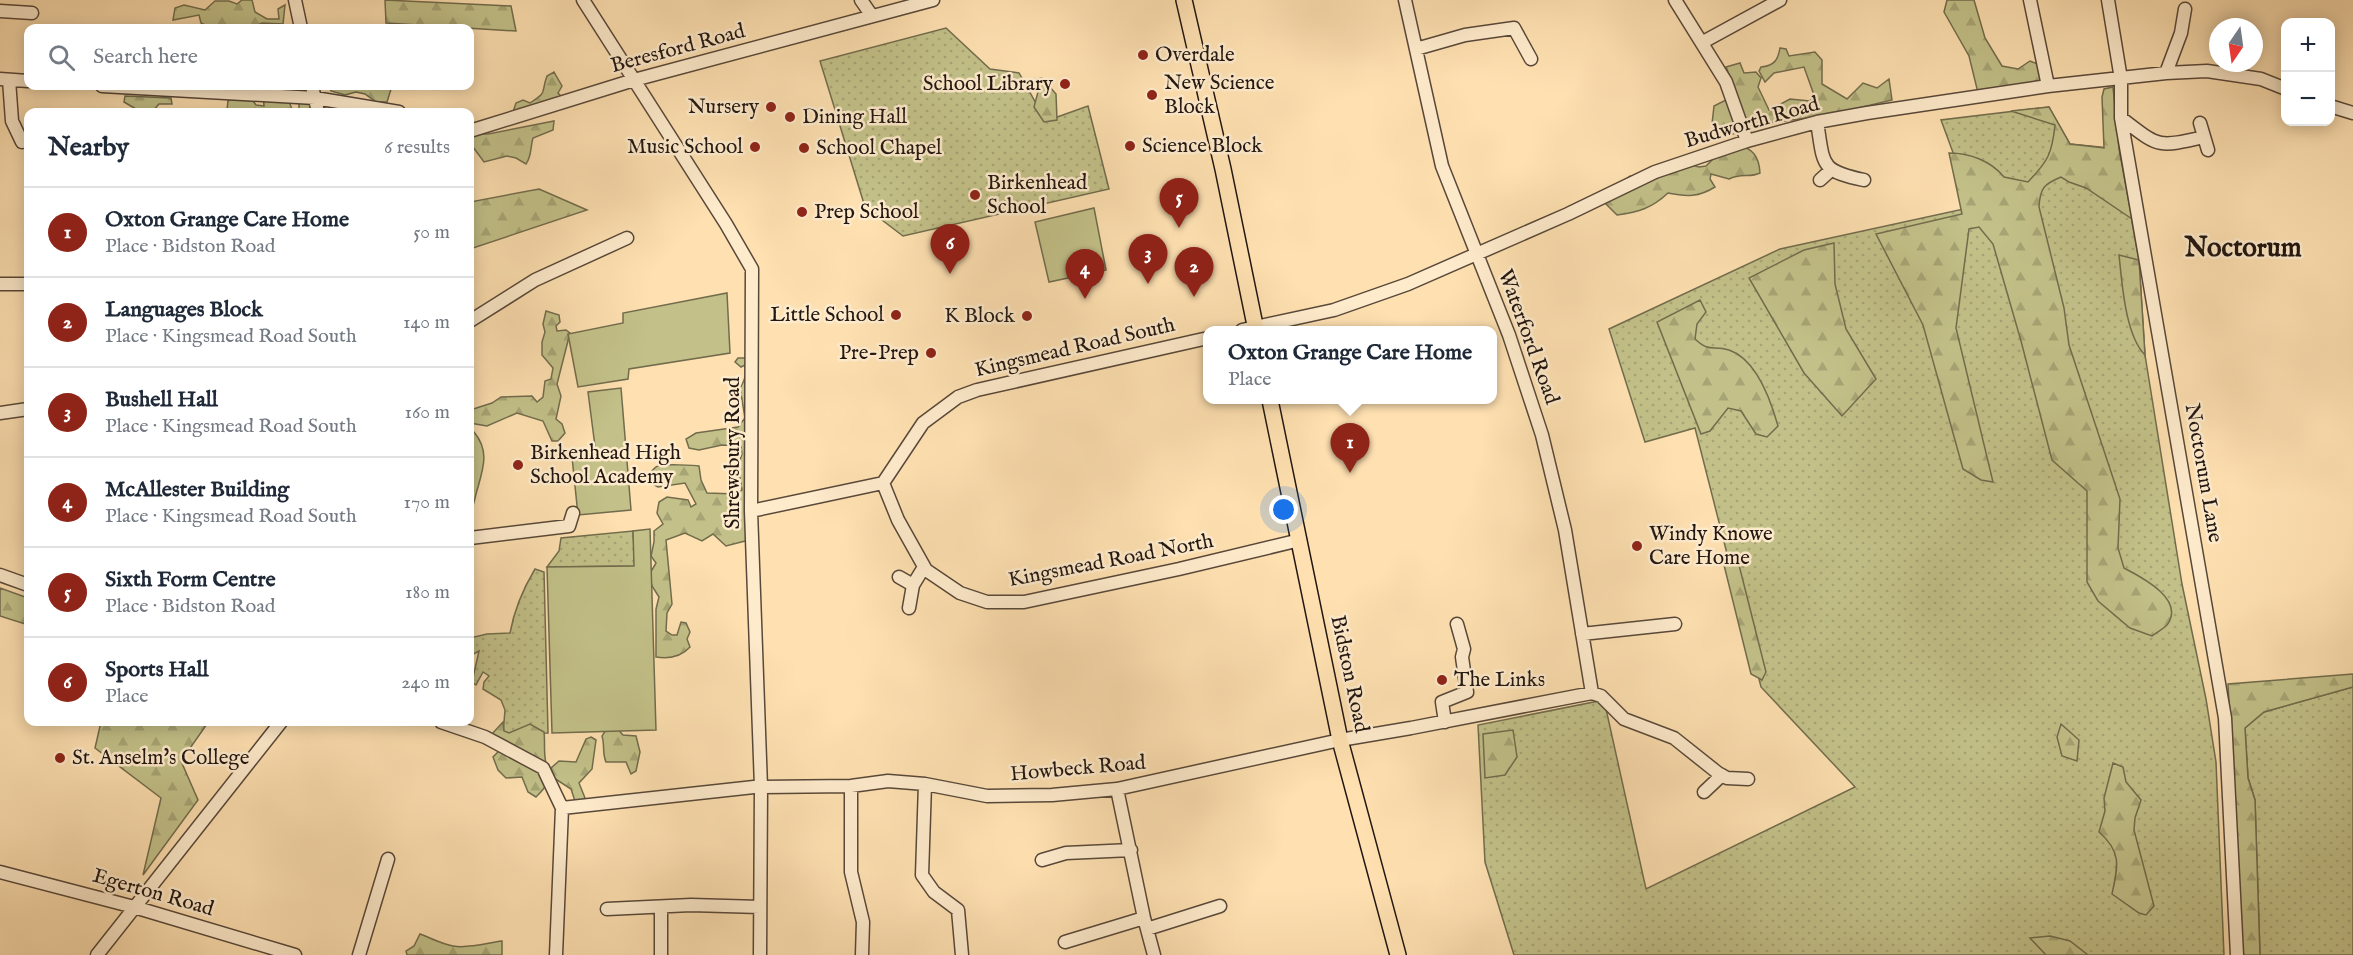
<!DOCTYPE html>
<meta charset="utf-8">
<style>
body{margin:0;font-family:"IM FELL English",serif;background:#f6f6f7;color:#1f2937}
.controls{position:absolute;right:18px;top:18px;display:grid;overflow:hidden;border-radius:12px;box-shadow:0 3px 15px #0003}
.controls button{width:54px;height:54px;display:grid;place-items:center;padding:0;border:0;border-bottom:2px solid #e0e1e3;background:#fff;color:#1f2937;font:30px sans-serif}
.compass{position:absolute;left:2209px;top:18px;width:54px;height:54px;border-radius:50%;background:#fff;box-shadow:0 3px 15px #0003;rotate:193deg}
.you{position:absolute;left:1284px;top:510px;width:21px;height:21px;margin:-15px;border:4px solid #fff;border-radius:50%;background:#1a73e8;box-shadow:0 0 0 9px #1a73e833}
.badge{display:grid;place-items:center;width:39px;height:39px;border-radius:50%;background:#8f2418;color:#fff;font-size:20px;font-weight:700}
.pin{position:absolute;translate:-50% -50px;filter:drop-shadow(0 2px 3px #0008)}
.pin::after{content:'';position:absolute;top:32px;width:21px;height:18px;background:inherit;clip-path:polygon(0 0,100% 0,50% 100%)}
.popup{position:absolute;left:1203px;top:326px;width:294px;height:78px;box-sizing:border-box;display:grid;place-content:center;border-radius:12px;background:#fff;filter:drop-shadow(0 2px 4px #0005);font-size:20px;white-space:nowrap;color:#747a83}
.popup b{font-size:22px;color:#1f2937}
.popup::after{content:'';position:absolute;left:50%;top:100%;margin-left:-12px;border:12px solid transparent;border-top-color:#fff}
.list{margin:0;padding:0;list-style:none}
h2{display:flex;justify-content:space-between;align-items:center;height:78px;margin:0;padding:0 24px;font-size:26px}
h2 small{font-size:20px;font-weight:400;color:#747a83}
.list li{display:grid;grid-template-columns:39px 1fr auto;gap:18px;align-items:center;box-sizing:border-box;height:90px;padding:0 24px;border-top:2px solid #e0e1e3}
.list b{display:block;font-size:22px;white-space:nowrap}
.list p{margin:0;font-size:20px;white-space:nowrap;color:#747a83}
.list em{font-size:20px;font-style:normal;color:#747a83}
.icon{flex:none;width:33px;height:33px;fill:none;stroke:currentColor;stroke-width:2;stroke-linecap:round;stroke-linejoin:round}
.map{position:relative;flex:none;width:2353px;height:955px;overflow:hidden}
.search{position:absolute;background:#fff;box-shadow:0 3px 15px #0003;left:24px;top:24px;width:450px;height:66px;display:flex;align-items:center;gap:15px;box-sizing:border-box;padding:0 21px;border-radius:12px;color:#747a83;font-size:22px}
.panel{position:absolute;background:#fff;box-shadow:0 3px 15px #0003;left:24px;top:108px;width:450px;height:618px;border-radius:12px}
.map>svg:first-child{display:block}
</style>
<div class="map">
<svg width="2353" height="955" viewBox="0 0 2353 955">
<defs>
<pattern id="grass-dots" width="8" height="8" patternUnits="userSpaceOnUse" patternTransform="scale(1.5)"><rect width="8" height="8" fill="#c3c189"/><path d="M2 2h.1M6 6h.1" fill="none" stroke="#a7a575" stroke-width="1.8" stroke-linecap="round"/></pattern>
<pattern id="forest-firs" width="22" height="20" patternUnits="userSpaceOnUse" patternTransform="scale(1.5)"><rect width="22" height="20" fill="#c3c189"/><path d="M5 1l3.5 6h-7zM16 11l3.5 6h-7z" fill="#a7a575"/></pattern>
</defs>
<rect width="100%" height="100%" fill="#fee0b1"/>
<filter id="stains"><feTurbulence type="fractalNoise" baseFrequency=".00333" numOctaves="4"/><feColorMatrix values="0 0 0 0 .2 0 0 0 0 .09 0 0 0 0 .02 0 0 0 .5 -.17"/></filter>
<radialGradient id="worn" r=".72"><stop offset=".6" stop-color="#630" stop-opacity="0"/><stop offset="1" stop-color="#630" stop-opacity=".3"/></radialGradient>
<path fill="url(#grass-dots)" stroke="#726c4d" stroke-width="1.5" d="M946,28L990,69L1019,73L1046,121L1088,106L1109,189L903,236L865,207L820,61Z
M2049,107L2070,144L2119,149L2139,260L2145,355L2182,584L2206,699L2216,762L2224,955H1514L1485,862L1478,725L1604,700L1646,889L1855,787L1761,687L1695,428L1645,442L1609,329L1780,249L1973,207L1941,120Z
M633,531L635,566L547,567L559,551L561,538Z
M535,569L544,572L548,733L503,734L505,710L501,700L483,689L484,682L489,676L483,672L476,685L472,682L479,651L470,656V638L487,634L510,633C514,611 523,589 535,569Z
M2353,687V955H2260L2255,800L2248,778L2245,728L2264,712Z"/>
<path fill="url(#forest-firs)" stroke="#726c4d" stroke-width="1.5" d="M242,0H252L255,12L267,19H279L278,9L285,5L283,24L262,23L251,28H211L201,23L199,15L173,20L175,8L184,5L205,10L215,1H229L237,4Z
M385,0L511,6L516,31L386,23Z
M1947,0H1974L1985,38L2002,66L2018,69L2030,61L2040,65L2050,83L1979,97L1969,56L1944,12Z
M1780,48L1786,49L1789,56L1815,52L1822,60V84L1847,99L1863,83L1877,88L1889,79L1892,100L1825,116L1767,123L1720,138L1712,124L1714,106L1726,100L1731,80L1726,67L1740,63L1744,73L1756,72L1761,78L1758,87L1769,110L1790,99L1810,101L1814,95L1804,67L1774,73L1765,82L1759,71L1761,67C1774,66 1778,60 1780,48Z
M554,72L562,86L558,93L564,99L513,112L516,103L523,100L530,103C549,90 540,95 547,76Z
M1042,78L1056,94L1057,120L1044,122L1034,107L1038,92L1036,79Z
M266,86H309L313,105L308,112H299V101L285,91L293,112H230L227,110L228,101L236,96L251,98L256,105L264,106L263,94Z
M329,86H392L387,102H376L365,94L356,92L345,95L331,91Z
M2113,87L2119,149L2132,219L2086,188L2069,182L2061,177C2044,184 2040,188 2039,207L2064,308L2069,345L2120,499L2118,548L2124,568C2141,577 2186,599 2167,625C2163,629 2156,633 2152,636L2130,628L2098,601L2087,582V491L2052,460L2021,341L1993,244L1979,227L1969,229L1956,328L1993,482L1981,480L1963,469L1923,325L1876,234L1962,214L1949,153C1970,153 1991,161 2004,177L2028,182C2048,161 2052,154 2055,125L2011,111L2049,107L2070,144L2104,148L2102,97L2104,89Z
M125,96L171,98L172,104H159L152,112H141L124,102Z
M554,121L553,130L533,138C530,148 532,156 526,164L516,158L507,156L484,162L470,143V134H488Z
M1737,144C1753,149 1759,156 1760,173C1750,178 1741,173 1729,179L1711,174L1710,179L1715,187C1699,197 1687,197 1668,193C1652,208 1639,212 1617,215L1601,199L1630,176L1643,178L1682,162L1699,167L1706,166L1717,155Z
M539,189L587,210L470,249V202Z
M1834,243L1835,284L1846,329L1876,379L1842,416L1804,373L1749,278L1804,250Z
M2119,255L2139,260L2145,355C2125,335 2122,282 2119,255Z
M1700,300L1706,312L1697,324L1695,339C1710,353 1712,345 1729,350C1756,359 1771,401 1778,426L1767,437L1756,434L1741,411L1728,408L1710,431L1701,434L1657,322Z
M546,311L559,315L560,322L556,326L557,331L566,330L570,333L557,384L561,396L556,419L562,424L565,433L558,441H552L543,421L517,413L487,426L470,423V410L492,403L501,397L532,396L537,402L543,397L545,381L551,379L553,368L542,355V342L545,332L543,324Z
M738,358H745L755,364V531L745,541L726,546L713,534L702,541L685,533L666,540L672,604L667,613L666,631L672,635H677L681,622L686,623L690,632L687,639L690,647C681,657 669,659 656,657V609L659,597L652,586L649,575L656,563L651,556L654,542V531L663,524L657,513L659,502L667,497L688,500L691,507L696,504L685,483L658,487L649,482L650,473C651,472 656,466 658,466C662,464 695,465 699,466L701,480L707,493L736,494L742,490L740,478L735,474L742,454L741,446L722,445L699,450L689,448L686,439L696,433L738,427L745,418L740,388C745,380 747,374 745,365L741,367L735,362Z
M474,432C489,450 484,466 478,487C475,496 474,506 470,514V433Z
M1722,557H1737L1766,672L1762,680L1751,674Z
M0,588L28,598V621L25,624L0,616Z
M2353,674V687L2264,712L2245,728L2248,778L2255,800L2260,955H2242L2228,684Z
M101,722H199L207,724L181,761L198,800L143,875L161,798L95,748Z
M503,722L504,731L509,733L530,724L544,732C545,740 544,748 545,757C547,777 554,780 536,797L528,792L522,777L506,778L498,770L493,757L501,749L491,735Z
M2061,724L2079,740L2077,761L2062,756L2057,737Z
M614,725L623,735L636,736L640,752L636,771L631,774L626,762H606C602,753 605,746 602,736L607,728Z
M1513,730L1517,757L1505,775L1485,778L1483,734Z
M591,737L596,740L592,769L579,783L585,798L580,802L575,801L571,789L554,778L551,768L559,761L576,762L586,739Z
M2113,763L2123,767L2126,782L2141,800L2135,818L2134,830L2154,906L2146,915L2139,913L2112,894C2118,866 2122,852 2099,832L2105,811L2104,798Z
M420,934C431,938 442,944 453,946C468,949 487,943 502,941V955H407L406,951L414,946Z
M2050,936L2070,941L2088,955H2046L2030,938Z"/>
<path fill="#c3c189" stroke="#726c4d" stroke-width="1.5" d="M1094,208L1106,270L1049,282L1035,222Z
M727,293L730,353L629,369L628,379L578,387L568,334L623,323V313Z
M621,388L631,510L578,515L572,457L596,454L588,392Z
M650,529L656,730L552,733L547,567L634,566L633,531Z"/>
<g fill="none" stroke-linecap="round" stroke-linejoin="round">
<defs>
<path id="minor" d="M295,0L301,28
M583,0L726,224L752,269L751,511L761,787L760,955
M861,0L872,16
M1405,0L1442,166L1509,335L1542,435L1565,530L1592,693
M1675,0L1726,82L1747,141
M2030,0L2048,86
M2108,0L2121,79V118L2225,718L2237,955
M0,11L32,13
M1703,42L1780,0
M1416,49L1465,35L1514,28L1531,59
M2166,73L2181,33L2185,9
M0,79L28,81
M9,80L12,121L22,142
M102,86L315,98L399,112
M312,86L318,112
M2330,106L2353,113
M2121,118C2159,147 2156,148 2204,137
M1817,122C1824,164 1819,171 1864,180
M2200,123L2208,150
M470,129L473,130L634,80L933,0
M1820,180L1831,170
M0,284H28
M470,321L535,280L627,238
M1242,330L1334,310L1408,284L1568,214L1655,172L1747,141L1817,122L1867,113L2048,86L2166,73L2207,71L2261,79L2286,89
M0,413L28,409
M883,483L898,520L926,570L960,593L987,602H1024L1179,569L1300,540
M883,483L923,423L958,397L977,390L1208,338
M751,511L883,483
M470,538L569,526L573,513
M0,575L28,585
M899,577L913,585
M909,608L913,585L924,567
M1582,634L1675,624
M441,722L485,737L543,768L562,808L556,955
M1445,722L1442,702L1467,692L1462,657L1464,649L1457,624
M925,784L922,875L934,892L958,910L962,955
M851,786V872L863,922L862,955
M1117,789L1144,918L1154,955
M1704,792L1722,775
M562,808L754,787L851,786L888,781L925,784L987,796L1052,795L1117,789L1340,740L1411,728L1592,693L1601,696L1624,719L1674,738L1718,773L1727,778L1748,779
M1042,860L1066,853L1131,850
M0,872L134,907L295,955
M661,907V955
M607,909L691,905L760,907
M1147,929L1220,906
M1065,942L1144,918
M97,955L281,722
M359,955L388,859"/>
<path id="major" d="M1184,0L1223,169L1256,330
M1270,400L1340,740L1398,955"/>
</defs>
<use href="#minor" stroke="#584839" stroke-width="15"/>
<use href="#major" stroke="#211611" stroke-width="18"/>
<use href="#minor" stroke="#feebcc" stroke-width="12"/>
<use href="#major" stroke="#fee0b1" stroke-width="15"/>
</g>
<g fill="#8f2418" stroke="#feebcc" stroke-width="2">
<circle cx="1143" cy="55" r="6"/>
<circle cx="1065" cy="84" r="6"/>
<circle cx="1152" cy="95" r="6"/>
<circle cx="771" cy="107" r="6"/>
<circle cx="790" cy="117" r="6"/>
<circle cx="1130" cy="146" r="6"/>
<circle cx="755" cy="147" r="6"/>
<circle cx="804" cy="148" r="6"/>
<circle cx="975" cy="195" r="6"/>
<circle cx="802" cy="212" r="6"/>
<circle cx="896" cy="315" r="6"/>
<circle cx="1027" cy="316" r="6"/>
<circle cx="931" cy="353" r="6"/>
<circle cx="518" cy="465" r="6"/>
<circle cx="1637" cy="546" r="6"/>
<circle cx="1442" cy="680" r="6"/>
<circle cx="60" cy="758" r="6"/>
</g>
<g text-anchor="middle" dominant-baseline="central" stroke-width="5" stroke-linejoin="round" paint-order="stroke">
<g font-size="21" fill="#211611" stroke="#feebcc">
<text transform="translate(678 49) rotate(-15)">Beresford Road</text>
<text transform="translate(1752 123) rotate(-16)">Budworth Road</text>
<text transform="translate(1528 337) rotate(70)">Waterford Road</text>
<text transform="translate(1075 348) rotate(-13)">Kingsmead Road South</text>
<text transform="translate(733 453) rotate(-90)">Shrewsbury Road</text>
<text transform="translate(2203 473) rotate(80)">Noctorum Lane</text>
<text transform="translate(1111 561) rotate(-11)">Kingsmead Road North</text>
<text transform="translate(1349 674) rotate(78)">Bidston Road</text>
<text transform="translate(1078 769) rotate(-5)">Howbeck Road</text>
<text transform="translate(153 893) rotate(16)">Egerton Road</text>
</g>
<g font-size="21" fill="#211611" stroke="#feebcc" text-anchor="start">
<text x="1155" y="55">Overdale</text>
<text x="1164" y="83">New Science<tspan x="1164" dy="24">Block</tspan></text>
<text x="1053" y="84" text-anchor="end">School Library</text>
<text x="759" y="107" text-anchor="end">Nursery</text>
<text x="802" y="117">Dining Hall</text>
<text x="1142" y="146">Science Block</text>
<text x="743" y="147" text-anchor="end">Music School</text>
<text x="816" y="148">School Chapel</text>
<text x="987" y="183">Birkenhead<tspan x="987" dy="24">School</tspan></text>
<text x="814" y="212">Prep School</text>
<text x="884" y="315" text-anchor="end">Little School</text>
<text x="1015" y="316" text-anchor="end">K Block</text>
<text x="919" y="353" text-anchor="end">Pre-Prep</text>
<text x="530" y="453">Birkenhead High<tspan x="530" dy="24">School Academy</tspan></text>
<text x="1649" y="534">Windy Knowe<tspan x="1649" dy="24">Care Home</tspan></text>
<text x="1454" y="680">The Links</text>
<text x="72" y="758">St. Anselm's College</text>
</g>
<g font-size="27" font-weight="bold" fill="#211611" stroke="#feebcc">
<text x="2243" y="249">Noctorum</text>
</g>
</g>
<rect width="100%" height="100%" filter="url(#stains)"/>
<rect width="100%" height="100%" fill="url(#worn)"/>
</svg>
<div class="controls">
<button>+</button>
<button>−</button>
</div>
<svg class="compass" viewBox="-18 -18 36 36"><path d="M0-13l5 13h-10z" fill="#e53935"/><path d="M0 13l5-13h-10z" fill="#747a83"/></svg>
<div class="you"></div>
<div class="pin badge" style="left:1350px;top:473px">1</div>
<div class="popup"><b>Oxton Grange Care Home</b>Place</div>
<div class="pin badge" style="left:1194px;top:297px">2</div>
<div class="pin badge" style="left:1148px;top:284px">3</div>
<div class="pin badge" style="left:1085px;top:299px">4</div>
<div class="pin badge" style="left:1179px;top:228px">5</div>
<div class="pin badge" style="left:950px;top:274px">6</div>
<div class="search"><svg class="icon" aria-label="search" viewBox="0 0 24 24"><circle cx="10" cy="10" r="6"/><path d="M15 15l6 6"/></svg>Search here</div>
<section class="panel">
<h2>Nearby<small>6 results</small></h2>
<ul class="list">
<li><span class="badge">1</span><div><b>Oxton Grange Care Home</b><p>Place · Bidston Road</p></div><em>50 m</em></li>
<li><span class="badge">2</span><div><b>Languages Block</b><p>Place · Kingsmead Road South</p></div><em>140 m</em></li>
<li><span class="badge">3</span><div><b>Bushell Hall</b><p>Place · Kingsmead Road South</p></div><em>160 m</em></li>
<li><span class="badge">4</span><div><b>McAllester Building</b><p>Place · Kingsmead Road South</p></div><em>170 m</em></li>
<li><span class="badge">5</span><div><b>Sixth Form Centre</b><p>Place · Bidston Road</p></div><em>180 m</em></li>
<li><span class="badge">6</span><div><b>Sports Hall</b><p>Place</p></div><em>240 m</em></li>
</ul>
</section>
</div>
